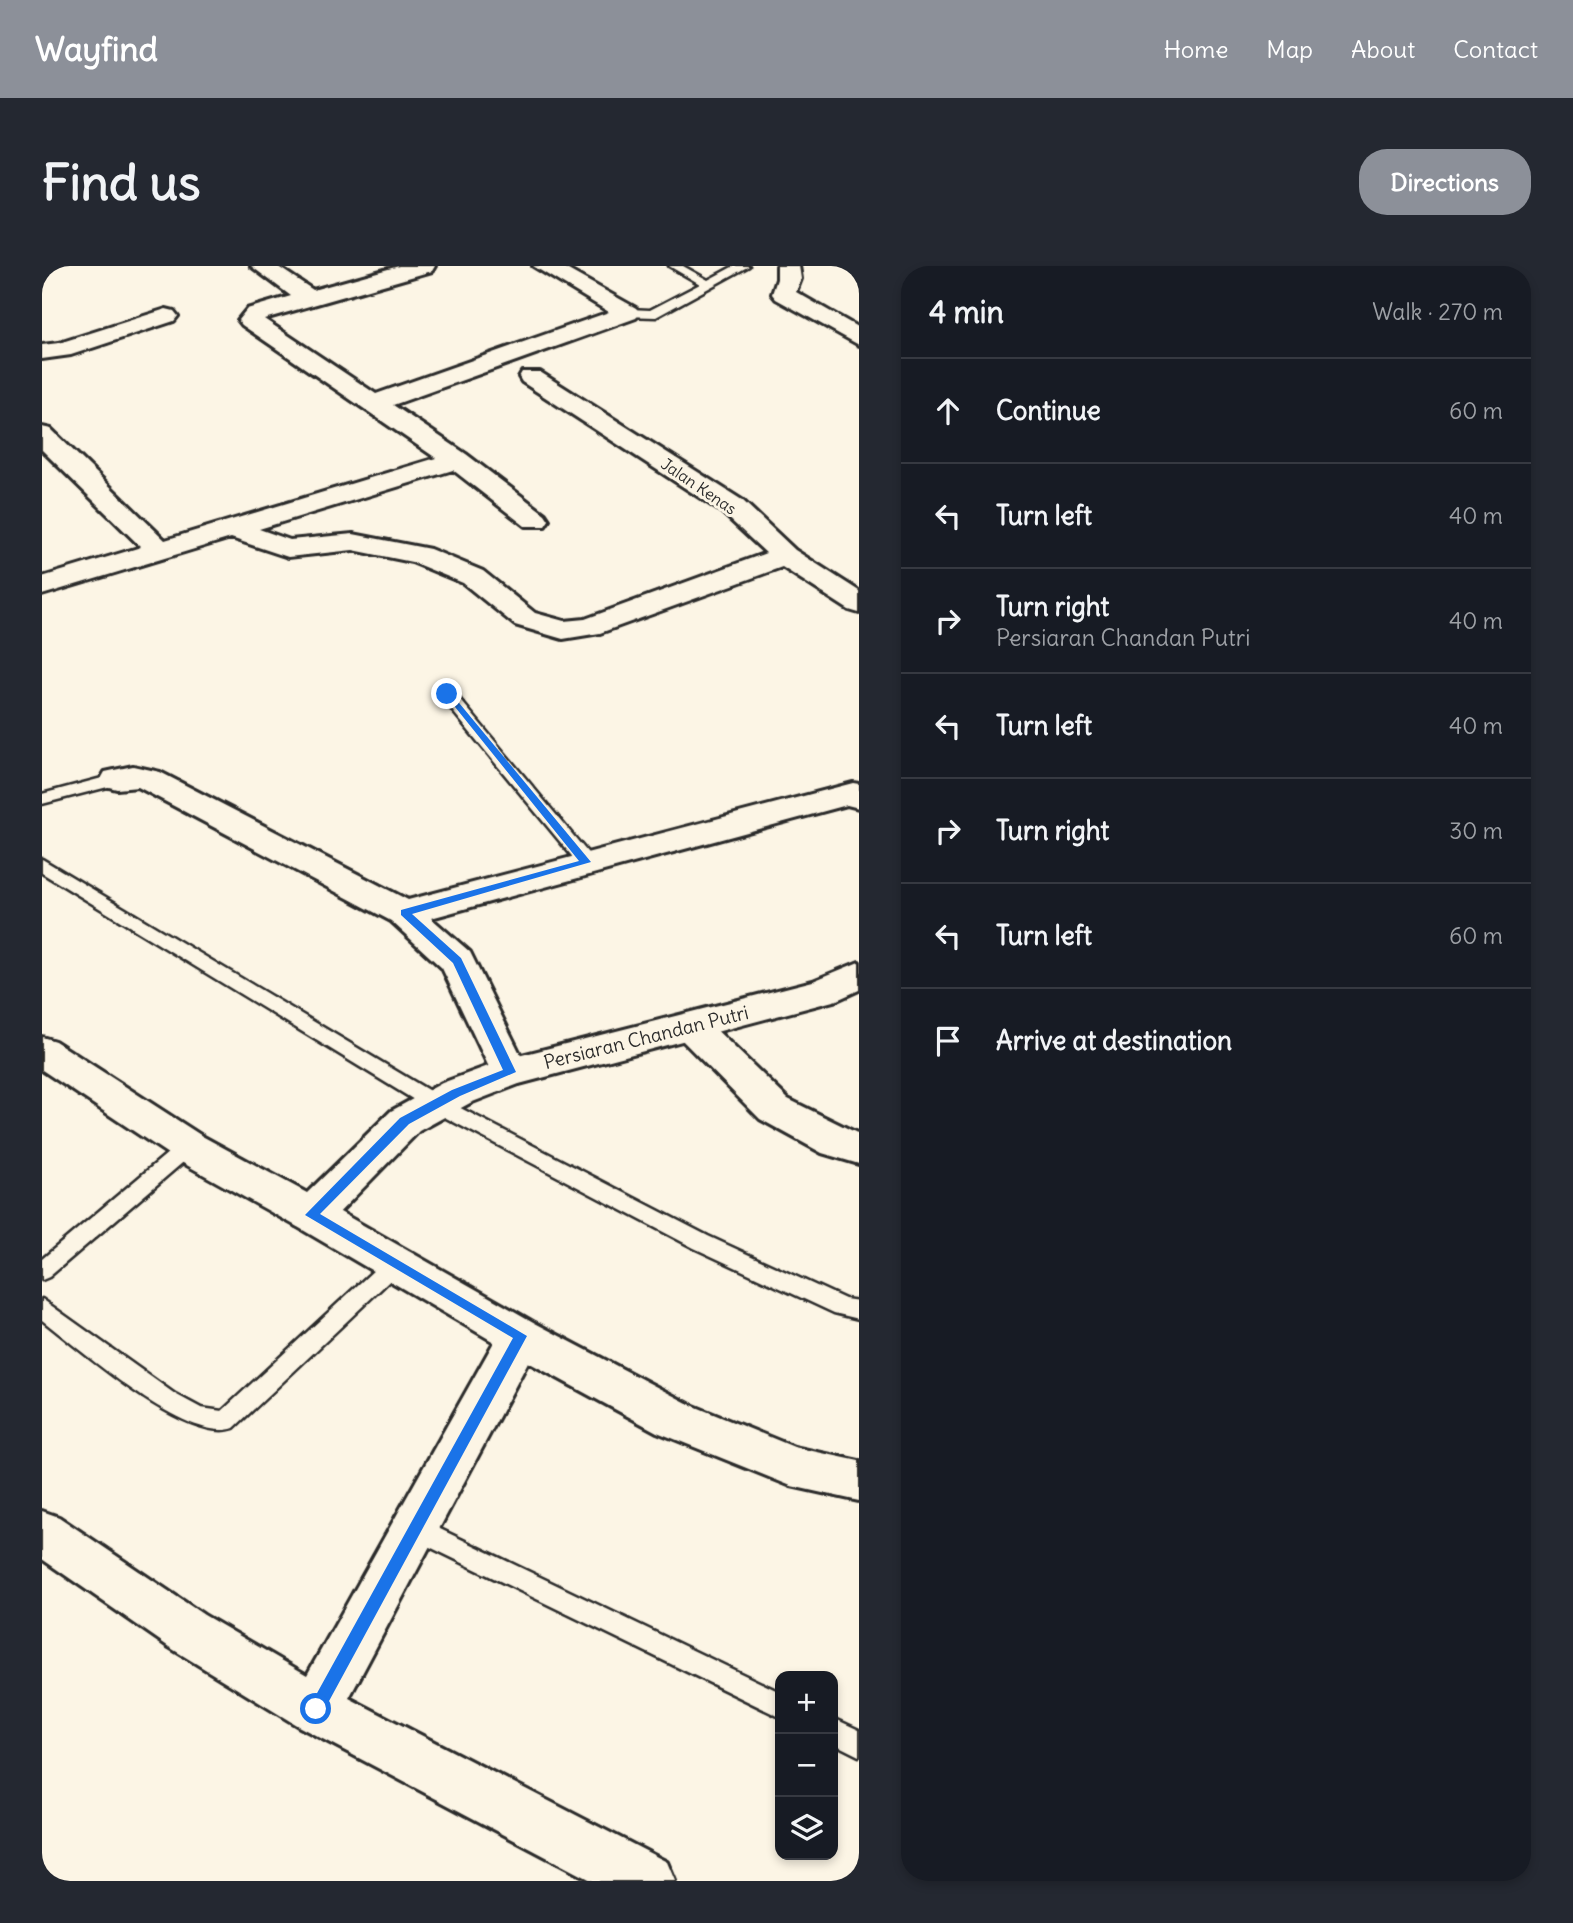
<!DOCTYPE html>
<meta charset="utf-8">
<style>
body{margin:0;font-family:Delius,sans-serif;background:#242831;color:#f1f3f6}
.controls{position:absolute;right:21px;bottom:21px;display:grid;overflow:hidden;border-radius:14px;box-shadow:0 4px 10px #0003}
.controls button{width:63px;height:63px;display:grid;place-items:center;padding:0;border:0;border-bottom:2px solid #363941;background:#171b24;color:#f1f3f6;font:35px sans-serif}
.stop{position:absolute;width:21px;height:21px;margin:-16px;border:5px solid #1a73e8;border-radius:50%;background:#fff}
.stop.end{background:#1a73e8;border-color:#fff;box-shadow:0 2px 7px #0008}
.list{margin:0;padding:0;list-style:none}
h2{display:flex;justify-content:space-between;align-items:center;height:91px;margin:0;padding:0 28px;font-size:30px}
h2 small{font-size:23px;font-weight:400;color:#9ea1a6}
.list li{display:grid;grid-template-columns:46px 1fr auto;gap:21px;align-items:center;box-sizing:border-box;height:105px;padding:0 28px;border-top:2px solid #363941}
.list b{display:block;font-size:26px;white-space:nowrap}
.list p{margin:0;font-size:23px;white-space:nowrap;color:#9ea1a6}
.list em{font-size:23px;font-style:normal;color:#9ea1a6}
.icon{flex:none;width:38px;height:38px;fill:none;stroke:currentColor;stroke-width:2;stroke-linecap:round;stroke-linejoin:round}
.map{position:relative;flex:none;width:817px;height:1615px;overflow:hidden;border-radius:28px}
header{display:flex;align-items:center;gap:42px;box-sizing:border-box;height:98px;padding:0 35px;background:#8c9099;color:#fff}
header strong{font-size:33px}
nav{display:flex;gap:38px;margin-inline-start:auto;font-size:24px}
.intro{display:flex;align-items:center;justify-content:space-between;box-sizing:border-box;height:168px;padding:0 42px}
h1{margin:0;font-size:49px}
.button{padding:18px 32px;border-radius:28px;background:#8c9099;color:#fff;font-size:24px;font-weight:700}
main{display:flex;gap:42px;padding:0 42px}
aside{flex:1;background:#171b24;border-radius:28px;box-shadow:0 4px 10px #0003}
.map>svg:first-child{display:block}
</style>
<header>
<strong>Wayfind</strong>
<nav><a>Home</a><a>Map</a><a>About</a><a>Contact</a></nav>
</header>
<div class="intro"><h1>Find us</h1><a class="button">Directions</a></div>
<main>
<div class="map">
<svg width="817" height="1615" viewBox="0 0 817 1615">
<rect width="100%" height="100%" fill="#fcf5e5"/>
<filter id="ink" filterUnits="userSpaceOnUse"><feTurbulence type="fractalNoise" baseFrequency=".0143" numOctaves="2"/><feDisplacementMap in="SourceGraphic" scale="14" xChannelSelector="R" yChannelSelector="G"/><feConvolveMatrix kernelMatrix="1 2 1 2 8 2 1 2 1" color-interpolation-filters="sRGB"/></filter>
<g filter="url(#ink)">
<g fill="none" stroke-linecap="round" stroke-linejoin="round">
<defs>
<path id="lane" d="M627,0H641L666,14L692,0H707L614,51L582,50L580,47L586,43L608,44L658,18Z
M405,423L411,425L550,592L553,596L550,600H538L399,431V425Z
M75,508L81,509V517L0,538V528Z
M0,593L401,833L666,970L803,1033L817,1035V1053L792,1047L652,982L387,843L0,607Z
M146,873L153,876L156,881L153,886L7,1011L0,1014V993L139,876Z
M353,989L360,991L364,997L360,1003L192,1162C145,1179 38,1083 0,1054V1033L133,1128L159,1142L180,1145L346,991Z
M373,1251L738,1426V1451L365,1270L361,1262L365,1254Z
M791,1452L817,1464V1490L791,1477Z"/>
<path id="street" d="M209,0H235L271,24L357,0H393L390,5L222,53L334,128L567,46L491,0H519L594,42L598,47L594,52L351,139L424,188L503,248L507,254L503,260H483L411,204L217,263L248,274L311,268L388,283L441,305L493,347L522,355L543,353L724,287L680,246L480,116L477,111L480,106H498L700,234L753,284L817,325V347L807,344L740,301L558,367L521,373L473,359L421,317L370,296L311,284L246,291L189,272L0,329V311L99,281L0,184V161L9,163L123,274L394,192L200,59L196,54L205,43L249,30Z
M735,0H757L759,13L754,26L817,62V79L734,33L730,28L735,13Z
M124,43L132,45L136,50L132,55L29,89L0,93V79L17,77Z
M91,500L118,506L366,634L811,517L817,518V542L805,539L389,652L428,686L487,806L482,816L468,820L454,816L400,702L349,655L96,521L75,523L63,520L59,513L63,506Z
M648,747L661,751L746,833L817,868V898L780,887L718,853L635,769L629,760L635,751Z
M269,933L284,938L493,1057L647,1138L752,1181L817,1195V1235L749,1220L615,1166L486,1096L307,1432L625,1596L633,1615H550L256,1460L127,1381L0,1293V1245L17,1251L162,1349L265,1409L452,1076L254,960L248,949L254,938Z"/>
<path id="secondary" d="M817,696V724L795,734L477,818L428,837L377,865L284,960L269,965L254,960L132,892L0,804V771L13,775L160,870L265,927L349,845L400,817L468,792L771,715Z"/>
</defs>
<use href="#lane" stroke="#2b2b2b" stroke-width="5"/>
<use href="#street" stroke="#2b2b2b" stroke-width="6"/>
<use href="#secondary" stroke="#2b2b2b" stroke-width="6"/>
<use href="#lane" fill="#fcf5e5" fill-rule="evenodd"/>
<use href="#street" fill="#fcf5e5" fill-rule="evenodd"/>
<use href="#secondary" fill="#fcf5e5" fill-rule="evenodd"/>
</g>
</g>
<path fill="#1a73e8" d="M401,426H408L549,596L370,648L419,692L474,806L418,830L367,858L278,948L485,1070L280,1448L274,1450L269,1448V1438L471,1072L263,949L358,852L410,824L461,804L411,697L359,649V644L537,595Z"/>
<g text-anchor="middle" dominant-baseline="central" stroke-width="6" stroke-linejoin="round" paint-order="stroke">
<g font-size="16" fill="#2b2b2b" stroke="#fcf5e5">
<text transform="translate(657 220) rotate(34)">Jalan Kenas</text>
</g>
<g font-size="19" fill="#2b2b2b" stroke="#fcf5e5">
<text transform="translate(604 771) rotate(-14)">Persiaran Chandan Putri</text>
</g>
</g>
</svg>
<div class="controls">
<button>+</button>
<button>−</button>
<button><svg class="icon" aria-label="layers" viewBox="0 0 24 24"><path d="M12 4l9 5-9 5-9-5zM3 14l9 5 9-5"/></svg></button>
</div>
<div class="stop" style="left:274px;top:1443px"></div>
<div class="stop end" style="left:405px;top:428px"></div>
</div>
<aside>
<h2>4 min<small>Walk · 270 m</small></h2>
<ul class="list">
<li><svg class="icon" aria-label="ahead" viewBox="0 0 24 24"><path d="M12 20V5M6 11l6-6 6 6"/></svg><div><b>Continue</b></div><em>60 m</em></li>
<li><svg class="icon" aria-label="left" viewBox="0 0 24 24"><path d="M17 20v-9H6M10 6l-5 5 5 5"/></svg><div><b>Turn left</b></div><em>40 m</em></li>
<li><svg class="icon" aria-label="right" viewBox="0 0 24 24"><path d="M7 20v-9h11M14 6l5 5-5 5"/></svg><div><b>Turn right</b><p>Persiaran Chandan Putri</p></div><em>40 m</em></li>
<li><svg class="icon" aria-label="left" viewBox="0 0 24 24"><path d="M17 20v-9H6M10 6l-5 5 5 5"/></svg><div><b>Turn left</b></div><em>40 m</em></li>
<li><svg class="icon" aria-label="right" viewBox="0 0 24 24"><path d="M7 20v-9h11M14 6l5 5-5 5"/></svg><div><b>Turn right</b></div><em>30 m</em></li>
<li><svg class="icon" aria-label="left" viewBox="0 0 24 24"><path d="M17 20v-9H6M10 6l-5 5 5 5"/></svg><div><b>Turn left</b></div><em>60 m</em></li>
<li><svg class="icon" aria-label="arrive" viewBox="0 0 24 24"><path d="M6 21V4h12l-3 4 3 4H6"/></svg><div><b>Arrive at destination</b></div></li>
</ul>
</aside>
</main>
